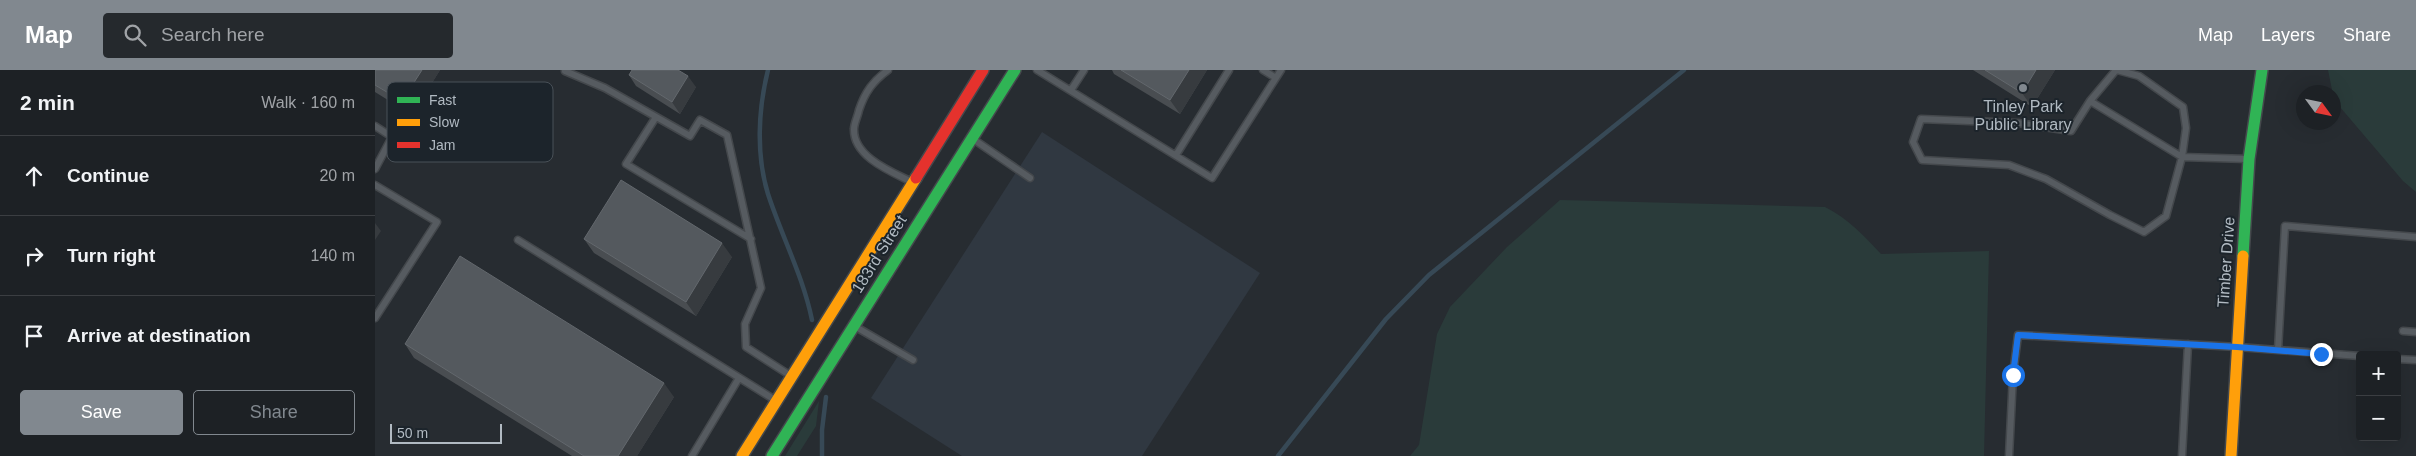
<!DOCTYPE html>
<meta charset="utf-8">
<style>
body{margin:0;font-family:Arial,sans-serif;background:#25292d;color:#f1f3f6}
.controls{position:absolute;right:15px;bottom:15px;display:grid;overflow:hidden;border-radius:5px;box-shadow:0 5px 20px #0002}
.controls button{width:45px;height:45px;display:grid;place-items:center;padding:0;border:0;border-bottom:1px solid #3b3e42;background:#1d2125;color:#f1f3f6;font:25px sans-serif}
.compass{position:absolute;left:1921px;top:15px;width:45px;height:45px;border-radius:50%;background:#1d2125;box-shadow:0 5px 20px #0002;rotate:123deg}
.scale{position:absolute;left:15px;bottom:12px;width:112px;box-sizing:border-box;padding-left:5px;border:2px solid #b1bac2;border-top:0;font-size:14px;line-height:18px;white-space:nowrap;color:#b1bac2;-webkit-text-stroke:4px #1c242b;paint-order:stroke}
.stop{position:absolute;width:15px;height:15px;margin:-11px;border:4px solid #1a73e8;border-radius:50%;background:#fff}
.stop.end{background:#1a73e8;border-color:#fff;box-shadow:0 1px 5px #0008}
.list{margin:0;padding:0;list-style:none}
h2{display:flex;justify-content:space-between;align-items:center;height:65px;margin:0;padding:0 20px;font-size:21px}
h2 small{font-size:16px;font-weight:400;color:#a0a3a7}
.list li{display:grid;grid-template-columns:32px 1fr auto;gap:15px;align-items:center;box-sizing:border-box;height:80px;padding:0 20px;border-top:1px solid #3b3e42}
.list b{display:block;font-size:19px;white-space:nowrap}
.list em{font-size:16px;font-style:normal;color:#a0a3a7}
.actions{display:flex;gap:10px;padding:15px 20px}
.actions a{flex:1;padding:11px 0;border:1px solid #81888f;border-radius:5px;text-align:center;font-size:18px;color:#81888f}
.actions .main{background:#81888f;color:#fff}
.icon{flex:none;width:28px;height:28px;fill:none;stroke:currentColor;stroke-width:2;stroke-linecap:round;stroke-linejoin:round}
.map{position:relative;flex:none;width:2041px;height:386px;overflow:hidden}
header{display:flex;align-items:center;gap:30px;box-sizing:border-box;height:70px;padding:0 25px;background:#81888f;color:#fff}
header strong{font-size:24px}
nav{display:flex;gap:28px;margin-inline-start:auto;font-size:18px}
.search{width:350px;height:45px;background:#25292d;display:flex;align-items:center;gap:12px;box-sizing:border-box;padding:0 18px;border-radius:5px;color:#a0a3a7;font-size:19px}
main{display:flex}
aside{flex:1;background:#1d2125}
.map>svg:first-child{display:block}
</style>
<header>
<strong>Map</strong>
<div class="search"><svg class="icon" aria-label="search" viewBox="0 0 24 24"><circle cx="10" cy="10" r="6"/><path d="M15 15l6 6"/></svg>Search here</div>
<nav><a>Map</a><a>Layers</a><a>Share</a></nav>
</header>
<main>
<aside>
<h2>2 min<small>Walk · 160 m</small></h2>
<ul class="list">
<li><svg class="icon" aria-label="ahead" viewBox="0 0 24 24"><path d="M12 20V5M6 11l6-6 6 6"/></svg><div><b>Continue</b></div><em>20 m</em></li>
<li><svg class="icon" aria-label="right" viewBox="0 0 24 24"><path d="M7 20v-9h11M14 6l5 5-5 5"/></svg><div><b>Turn right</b></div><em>140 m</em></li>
<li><svg class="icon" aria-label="arrive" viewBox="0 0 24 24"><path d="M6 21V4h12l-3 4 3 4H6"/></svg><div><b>Arrive at destination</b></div></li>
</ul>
<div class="actions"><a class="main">Save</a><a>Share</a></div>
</aside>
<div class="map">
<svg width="2041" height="386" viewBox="0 0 2041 386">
<rect width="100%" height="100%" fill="#272c31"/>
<path fill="#303841" d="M667,62L885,203L767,386H587L496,328Z"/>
<path fill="#2a3b3a" d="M1953,0H2041V122L2028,111L1959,30Z
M1185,130L1450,137C1474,149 1488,165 1506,184L1614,181L1609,386H1035L1044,375L1062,264L1075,237L1132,177Z
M444,331L441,356L422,386H410Z"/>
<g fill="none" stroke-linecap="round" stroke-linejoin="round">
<path stroke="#374956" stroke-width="4.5" d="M393,0C383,40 381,85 393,124C407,167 428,206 437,250
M447,386V360L451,327
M903,386L1011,249L1054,205L1309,0"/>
<defs>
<path id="lane" d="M513,0C498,11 490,22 484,40C483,46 479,53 479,59C478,87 517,102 537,112
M662,0L837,108L906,0
M888,0L901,8
M1741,0L1715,31L1696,61L1643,53L1546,49L1538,72L1547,90L1634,95L1671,109L1735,145L1769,162L1791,146L1807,87L1811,58L1808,37L1764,6L1742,0
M190,1L230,18L315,66L325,50L352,65L386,218L370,254L371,277L416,306
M696,20L709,0
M1715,31L1807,87L1873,89
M281,47L251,94L376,169
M0,56L17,67L0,99
M598,69L655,108
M801,85L854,0
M0,115L62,152L0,248
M143,170L400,330
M481,257L538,290
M2028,261L2041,262
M1903,280L1910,156L2041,167
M2022,289L2041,290
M317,386L364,308
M1634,386L1638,305L1643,265L1863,277L1985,286
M1807,386L1813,274"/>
<path id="fast" d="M1868,186L1874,89L1887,0
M397,386L640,0"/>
<path id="slow" d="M367,386L541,108
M1856,386L1868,186"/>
<path id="jam" d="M541,108L608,0"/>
</defs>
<use href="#lane" stroke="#44484c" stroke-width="9"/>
<use href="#fast" stroke="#44484c" stroke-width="14"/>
<use href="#slow" stroke="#44484c" stroke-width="14"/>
<use href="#jam" stroke="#44484c" stroke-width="14"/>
<use href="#lane" stroke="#565b60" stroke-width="6"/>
<use href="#fast" stroke="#30b455" stroke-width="11"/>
<use href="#slow" stroke="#ff9f0a" stroke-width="11"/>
<use href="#jam" stroke="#e5322d" stroke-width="11"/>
</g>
<path fill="#494d51" d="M0,0H65L37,45L0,22Z
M737,0H832L805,44L739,4Z
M1598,0H1680L1657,37Z
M254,5L321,17L305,44L261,16Z
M209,169L357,187L321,246L219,183Z
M30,274L299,327L262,386H197L39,288Z"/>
<path fill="#373b3f" d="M47,0H65L37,45L27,31Z
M814,0H832L805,44L795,30Z
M1661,0H1680L1657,37L1647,23Z
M313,6L321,17L305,44L297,32Z
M0,153L6,161L0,170Z
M347,173L357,187L321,246L311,232Z
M289,313L299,327L262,386H243Z"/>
<path fill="#54595e" stroke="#63686d" d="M0,0H47L27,31L0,15Z
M257,0H303L313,6L297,32L254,5Z
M746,0H814L795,30Z
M1610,0H1661L1647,23Z
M246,110L347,173L311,232L209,169Z
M85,186L289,313L243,386H209L30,274Z"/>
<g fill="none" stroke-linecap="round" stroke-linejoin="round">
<path stroke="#1a73e8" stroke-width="6" d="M1638,305L1643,265L1862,277L1946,284"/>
</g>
<circle fill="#81888f" stroke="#1c242b" stroke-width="2" cx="1648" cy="18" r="5"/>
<g text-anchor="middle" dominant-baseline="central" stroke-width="4" stroke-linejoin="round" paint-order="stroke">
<g font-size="16" fill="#b1bac2" stroke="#1c242b">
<text x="1648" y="36">Tinley Park<tspan x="1648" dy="18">Public Library</tspan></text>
</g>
<g font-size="16" fill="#b1bac2" stroke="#1c242b">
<text transform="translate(504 184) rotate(-58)">183rd Street</text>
<text transform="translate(1851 192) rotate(-86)">Timber Drive</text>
</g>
</g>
<rect x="12" y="12" width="166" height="80" rx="8" fill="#1c242b" stroke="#495158" stroke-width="1"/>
<rect x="22" y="27" width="23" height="6" fill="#30b455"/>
<rect x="22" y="49" width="23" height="7" fill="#ff9f0a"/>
<rect x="22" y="72" width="23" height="6" fill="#e5322d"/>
<g font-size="14" fill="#b1bac2">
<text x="54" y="35">Fast</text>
<text x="54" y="57">Slow</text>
<text x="54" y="80">Jam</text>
</g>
</svg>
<div class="controls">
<button>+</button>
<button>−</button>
</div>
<svg class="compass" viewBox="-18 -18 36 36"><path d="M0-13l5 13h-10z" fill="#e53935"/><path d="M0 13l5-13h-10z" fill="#a0a3a7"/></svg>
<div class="scale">50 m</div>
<div class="stop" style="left:1638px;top:305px"></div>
<div class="stop end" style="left:1946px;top:284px"></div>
</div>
</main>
